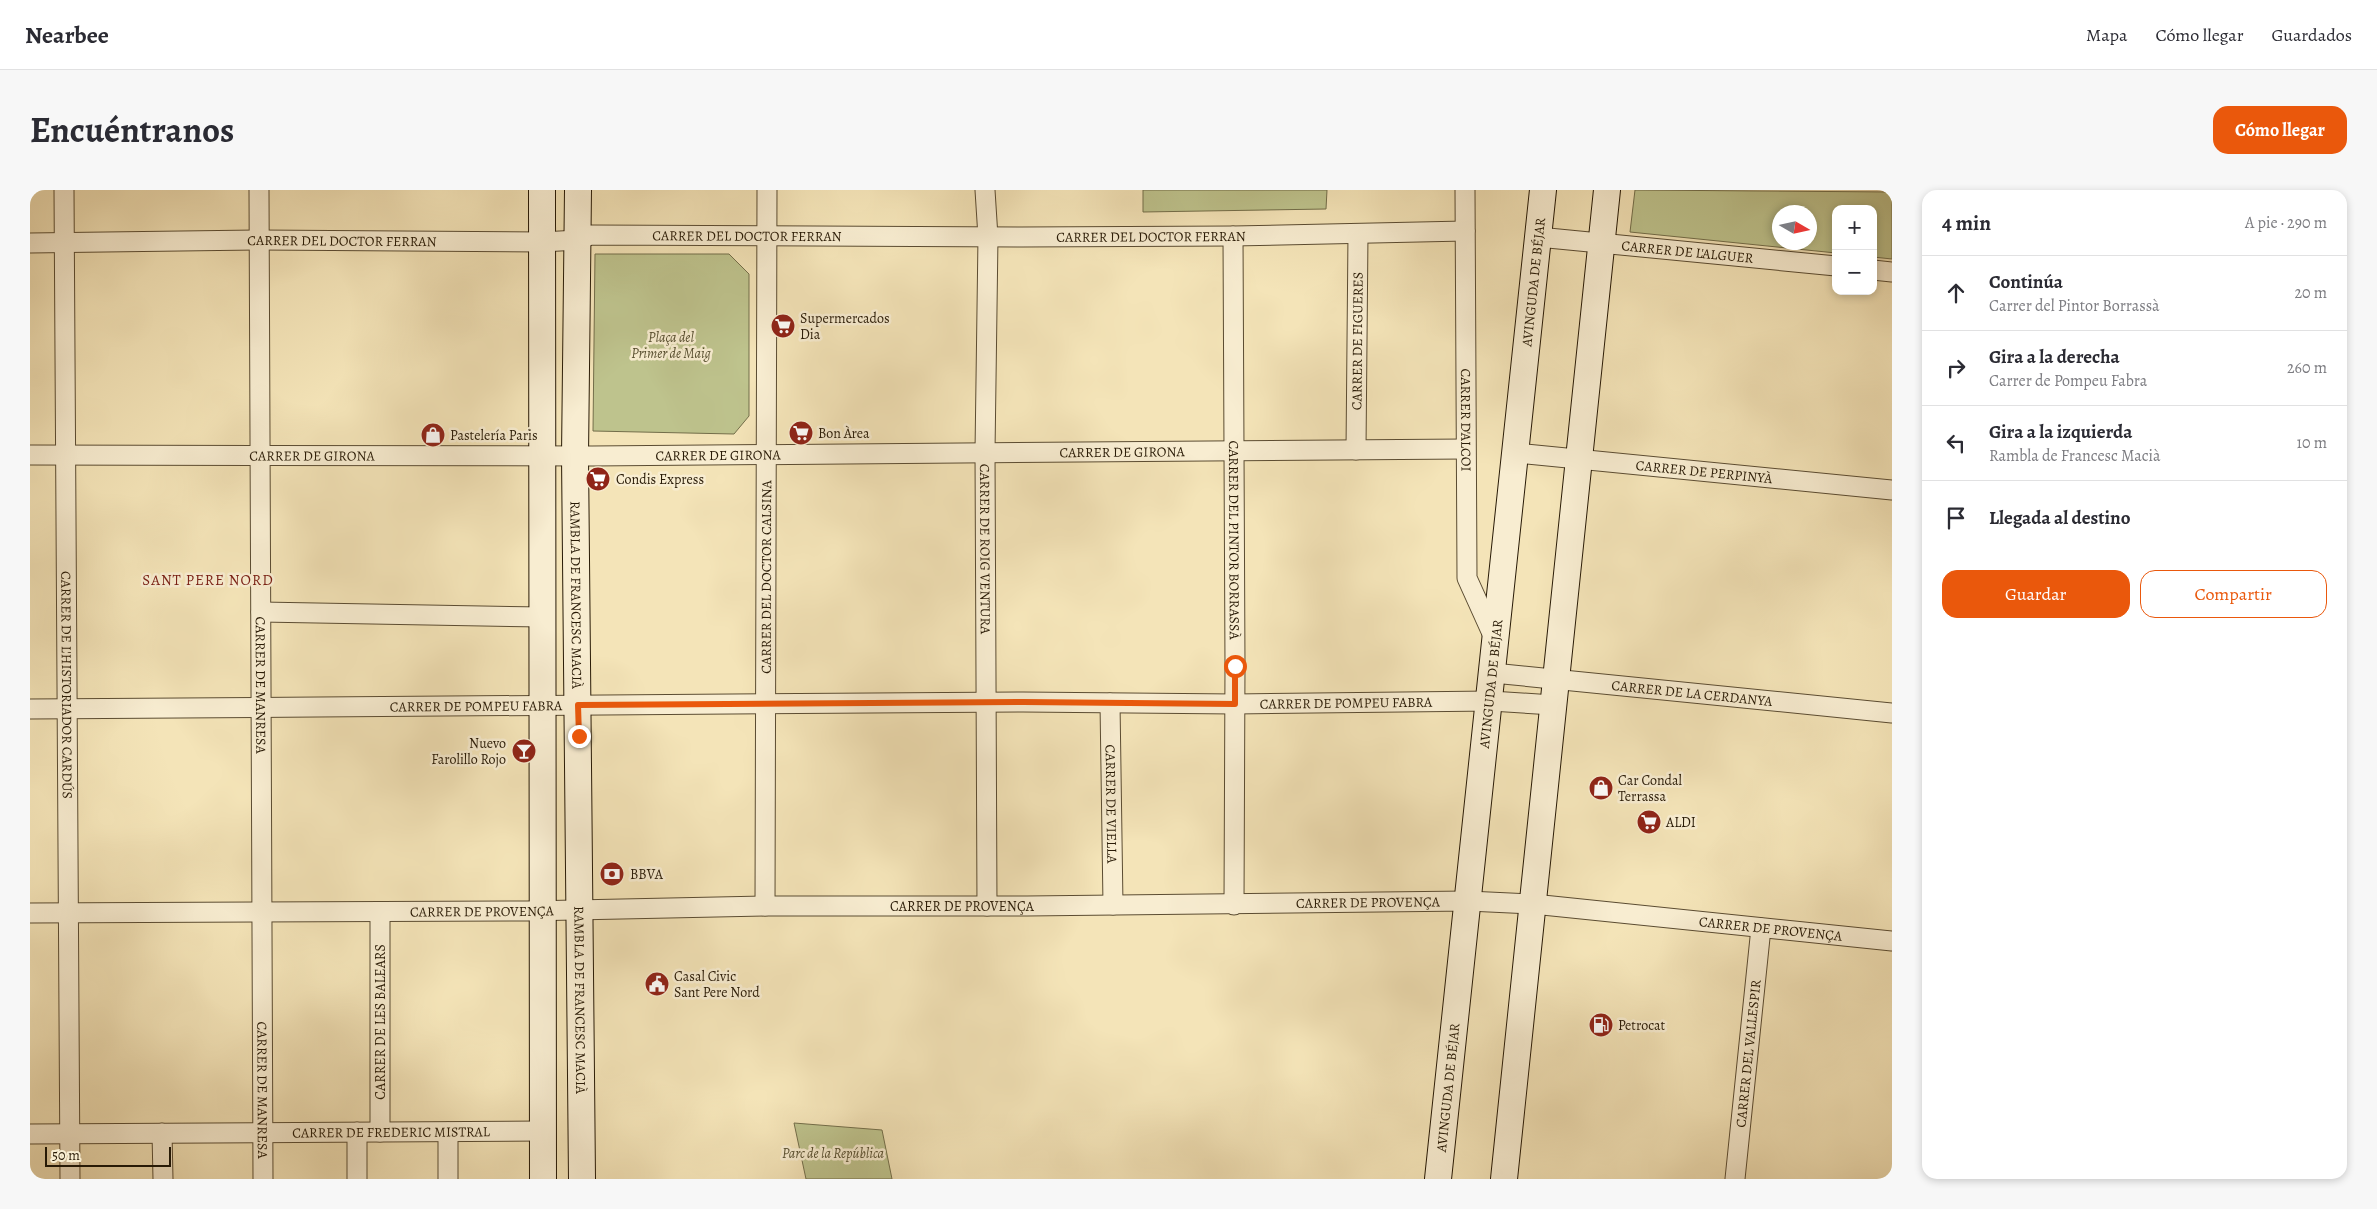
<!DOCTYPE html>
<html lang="es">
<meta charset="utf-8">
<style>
body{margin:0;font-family:Alegreya,serif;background:#f7f7f7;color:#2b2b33}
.controls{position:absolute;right:15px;top:15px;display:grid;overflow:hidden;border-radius:10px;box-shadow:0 2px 8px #0003}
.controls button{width:45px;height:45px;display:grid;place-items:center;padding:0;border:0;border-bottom:1px solid #e1e1e2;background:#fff;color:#2b2b33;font:25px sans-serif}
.compass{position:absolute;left:1742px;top:15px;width:45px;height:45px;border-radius:50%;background:#fff;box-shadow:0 2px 8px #0003;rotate:99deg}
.scale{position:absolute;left:15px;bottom:12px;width:126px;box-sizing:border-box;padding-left:5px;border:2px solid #281a06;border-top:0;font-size:14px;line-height:18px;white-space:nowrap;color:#281a06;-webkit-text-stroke:4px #f8edd1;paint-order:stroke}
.stop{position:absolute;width:15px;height:15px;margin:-11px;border:4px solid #ea580c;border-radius:50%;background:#fff}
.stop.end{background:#ea580c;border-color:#fff;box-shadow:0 1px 5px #0008}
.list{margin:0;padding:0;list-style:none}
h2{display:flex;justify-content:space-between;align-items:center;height:65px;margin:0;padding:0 20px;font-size:21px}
h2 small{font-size:16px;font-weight:400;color:#7c7c81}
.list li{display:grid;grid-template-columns:32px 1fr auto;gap:15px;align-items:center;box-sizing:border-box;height:75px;padding:0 20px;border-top:1px solid #e1e1e2}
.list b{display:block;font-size:19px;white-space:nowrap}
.list p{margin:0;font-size:16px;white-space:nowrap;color:#7c7c81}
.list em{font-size:16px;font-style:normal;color:#7c7c81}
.actions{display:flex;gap:10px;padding:15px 20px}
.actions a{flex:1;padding:11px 0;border:1px solid #ea580c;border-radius:15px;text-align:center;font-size:18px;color:#ea580c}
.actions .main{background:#ea580c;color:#fff}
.icon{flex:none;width:28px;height:28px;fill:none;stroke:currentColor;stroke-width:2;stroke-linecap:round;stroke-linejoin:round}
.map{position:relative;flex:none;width:1862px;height:989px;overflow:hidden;border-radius:15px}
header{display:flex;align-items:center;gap:30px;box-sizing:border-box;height:70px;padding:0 25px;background:#fff;border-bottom:1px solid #e1e1e2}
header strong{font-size:24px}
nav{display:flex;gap:28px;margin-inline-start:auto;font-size:18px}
.intro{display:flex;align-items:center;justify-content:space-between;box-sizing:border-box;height:120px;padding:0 30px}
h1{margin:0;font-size:35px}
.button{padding:12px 22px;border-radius:15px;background:#ea580c;color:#fff;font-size:18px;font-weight:700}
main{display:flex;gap:30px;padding:0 30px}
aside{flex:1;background:#fff;border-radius:15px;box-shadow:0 2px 8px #0003}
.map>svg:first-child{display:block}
</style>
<header>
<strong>Nearbee</strong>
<nav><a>Mapa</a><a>Cómo llegar</a><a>Guardados</a></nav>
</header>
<div class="intro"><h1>Encuéntranos</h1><a class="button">Cómo llegar</a></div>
<main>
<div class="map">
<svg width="1862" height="989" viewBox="0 0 1862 989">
<rect width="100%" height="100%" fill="#f4e4b8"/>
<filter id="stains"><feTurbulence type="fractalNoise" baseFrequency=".004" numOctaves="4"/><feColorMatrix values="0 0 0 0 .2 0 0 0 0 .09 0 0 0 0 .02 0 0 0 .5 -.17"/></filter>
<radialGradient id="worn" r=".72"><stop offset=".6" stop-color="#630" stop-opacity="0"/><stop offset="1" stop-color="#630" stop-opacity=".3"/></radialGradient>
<path fill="#bec38d" stroke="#736e4a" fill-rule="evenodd" d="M1113,0H1297L1296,19L1113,22Z
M1605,0L1862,2V69L1843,67V19H1806V63L1600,42ZM1780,22V52H1750V22Z
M565,64H699L719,84V226L704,244L563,241Z
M764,933L852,940L862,989H776Z"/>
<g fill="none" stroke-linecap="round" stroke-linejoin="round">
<defs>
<g id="street">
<path id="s1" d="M34,0L40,989"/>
<path id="s2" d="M229,0L233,989"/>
<path id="s3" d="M955,0L958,47L955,262L957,716"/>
<path id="s4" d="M1435,0L1437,388L1465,450"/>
<path id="s5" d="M1203,46L1205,476L1204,715"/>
<path id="s6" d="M1508,47L1806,76"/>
<path id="s7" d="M0,53L230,50L512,52L548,50L561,45L992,47L1203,46L1435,41"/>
<path d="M1843,80L1862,82"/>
<path id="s8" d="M1326,260L1328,44"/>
<path id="s9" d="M1486,263L1862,300"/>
<path id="s10" d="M0,265L562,266L1435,259"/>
<path d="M231,422L513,427"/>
<path id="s11" d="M1463,483L1862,523"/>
<path id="s12" d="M1080,513L1083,715"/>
<path id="s13" d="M0,519L993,512L1205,514L1461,511L1523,515"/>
<path id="s14" d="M735,716L737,0"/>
<path id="s15" d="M0,723L497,721L735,716H997L1438,711L1503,714L1862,751"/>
<path d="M327,942V989"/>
<path d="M350,942V722"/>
<path d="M418,942V989"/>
<path d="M132,943L133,989"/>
<path id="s16" d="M0,944L512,941"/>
<path id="s17" d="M1705,989L1731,738"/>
</g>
<g id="secondary">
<path d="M512,0L513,989"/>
<path id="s18" d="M548,0L545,266L552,989"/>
<path id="s19" d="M1408,989L1513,0"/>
<path d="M1474,989L1577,0"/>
</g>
</defs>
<use href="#street" stroke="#5b4c32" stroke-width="21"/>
<use href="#secondary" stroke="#281a06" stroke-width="28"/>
<use href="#street" stroke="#f8edd1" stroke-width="19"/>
<use href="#secondary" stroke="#f8edd1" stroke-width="26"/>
</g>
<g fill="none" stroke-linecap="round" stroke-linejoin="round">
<path stroke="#ea580c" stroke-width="6" d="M549,546L548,515L993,512L1205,514V476"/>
</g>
<defs>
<symbol id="supermarket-disc" viewBox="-11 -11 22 22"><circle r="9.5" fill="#8f2418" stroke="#f8edd1"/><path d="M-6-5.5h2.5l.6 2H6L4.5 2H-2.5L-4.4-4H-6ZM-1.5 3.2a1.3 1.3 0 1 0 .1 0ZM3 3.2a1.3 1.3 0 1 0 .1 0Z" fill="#fff"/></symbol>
<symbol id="shop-disc" viewBox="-11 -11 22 22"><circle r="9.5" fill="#8f2418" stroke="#f8edd1"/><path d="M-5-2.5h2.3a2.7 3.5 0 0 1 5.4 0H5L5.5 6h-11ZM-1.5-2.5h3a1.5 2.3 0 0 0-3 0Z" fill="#fff"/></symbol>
<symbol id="bar-disc" viewBox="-11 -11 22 22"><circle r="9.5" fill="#8f2418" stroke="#f8edd1"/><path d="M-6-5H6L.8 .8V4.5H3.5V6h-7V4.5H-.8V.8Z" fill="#fff"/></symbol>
<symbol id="bank-disc" viewBox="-11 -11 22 22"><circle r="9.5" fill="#8f2418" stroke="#f8edd1"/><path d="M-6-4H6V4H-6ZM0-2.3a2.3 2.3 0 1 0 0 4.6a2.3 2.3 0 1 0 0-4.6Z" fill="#fff"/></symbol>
<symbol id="civic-disc" viewBox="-11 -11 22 22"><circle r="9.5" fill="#8f2418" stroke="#f8edd1"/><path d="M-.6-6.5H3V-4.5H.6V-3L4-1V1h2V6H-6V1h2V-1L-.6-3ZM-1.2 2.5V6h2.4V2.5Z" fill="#fff"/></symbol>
<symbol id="fuel-disc" viewBox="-11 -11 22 22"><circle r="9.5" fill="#8f2418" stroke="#f8edd1"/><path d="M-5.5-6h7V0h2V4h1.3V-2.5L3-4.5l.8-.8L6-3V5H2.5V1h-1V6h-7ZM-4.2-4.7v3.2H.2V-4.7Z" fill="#fff"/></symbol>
</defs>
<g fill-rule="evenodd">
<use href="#supermarket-disc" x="739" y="122" width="28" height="28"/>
<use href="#supermarket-disc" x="757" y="229" width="28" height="28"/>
<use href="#shop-disc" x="389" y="231" width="28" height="28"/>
<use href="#supermarket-disc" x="554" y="275" width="28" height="28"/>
<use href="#bar-disc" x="480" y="547" width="28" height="28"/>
<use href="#shop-disc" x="1557" y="584" width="28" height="28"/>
<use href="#supermarket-disc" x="1605" y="618" width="28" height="28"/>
<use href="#bank-disc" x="568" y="670" width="28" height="28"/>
<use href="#civic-disc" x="613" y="780" width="28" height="28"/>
<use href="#fuel-disc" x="1557" y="821" width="28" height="28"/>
</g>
<g text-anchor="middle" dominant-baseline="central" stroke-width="5" stroke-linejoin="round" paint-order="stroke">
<g font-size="14" fill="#281a06" stroke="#f8edd1">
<text stroke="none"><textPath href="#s7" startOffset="718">CARRER DEL DOCTOR FERRAN</textPath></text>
<text stroke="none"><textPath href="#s7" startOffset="1122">CARRER DEL DOCTOR FERRAN</textPath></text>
<text stroke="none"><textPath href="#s7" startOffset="312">CARRER DEL DOCTOR FERRAN</textPath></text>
<text stroke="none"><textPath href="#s6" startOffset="150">CARRER DE L'ALGUER</textPath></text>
<text stroke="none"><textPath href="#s19" startOffset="902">AVINGUDA DE BÉJAR</textPath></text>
<text stroke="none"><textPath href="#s8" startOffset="109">CARRER DE FIGUERES</textPath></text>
<text stroke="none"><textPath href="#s4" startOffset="230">CARRER D'ALCOI</textPath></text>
<text stroke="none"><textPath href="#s10" startOffset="1092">CARRER DE GIRONA</textPath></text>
<text stroke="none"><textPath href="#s10" startOffset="688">CARRER DE GIRONA</textPath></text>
<text stroke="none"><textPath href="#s10" startOffset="282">CARRER DE GIRONA</textPath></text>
<text stroke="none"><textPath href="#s9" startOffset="189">CARRER DE PERPINYÀ</textPath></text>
<text stroke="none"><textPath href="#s5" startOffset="304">CARRER DEL PINTOR BORRASSÀ</textPath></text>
<text stroke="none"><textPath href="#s3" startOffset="359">CARRER DE ROIG VENTURA</textPath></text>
<text stroke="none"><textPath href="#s14" startOffset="329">CARRER DEL DOCTOR CALSINA</textPath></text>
<text stroke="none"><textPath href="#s18" startOffset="405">RAMBLA DE FRANCESC MACIÀ</textPath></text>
<text stroke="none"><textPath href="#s1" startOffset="495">CARRER DE L'HISTORIADOR CARDÚS</textPath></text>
<text stroke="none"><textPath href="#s2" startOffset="495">CARRER DE MANRESA</textPath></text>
<text stroke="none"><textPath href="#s19" startOffset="498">AVINGUDA DE BÉJAR</textPath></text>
<text stroke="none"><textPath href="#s11" startOffset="200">CARRER DE LA CERDANYA</textPath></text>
<text stroke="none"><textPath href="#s13" startOffset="1316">CARRER DE POMPEU FABRA</textPath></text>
<text stroke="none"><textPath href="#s13" startOffset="446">CARRER DE POMPEU FABRA</textPath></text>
<text stroke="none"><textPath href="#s12" startOffset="101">CARRER DE VIELLA</textPath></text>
<text stroke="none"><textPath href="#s15" startOffset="1338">CARRER DE PROVENÇA</textPath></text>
<text stroke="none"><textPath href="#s15" startOffset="932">CARRER DE PROVENÇA</textPath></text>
<text stroke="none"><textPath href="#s15" startOffset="452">CARRER DE PROVENÇA</textPath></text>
<text stroke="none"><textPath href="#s15" startOffset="1742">CARRER DE PROVENÇA</textPath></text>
<text stroke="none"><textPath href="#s18" startOffset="810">RAMBLA DE FRANCESC MACIÀ</textPath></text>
<text transform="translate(350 832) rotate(-90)">CARRER DE LES BALEARS</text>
<text stroke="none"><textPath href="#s17" startOffset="126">CARRER DEL VALLESPIR</textPath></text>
<text stroke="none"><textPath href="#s19" startOffset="92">AVINGUDA DE BÉJAR</textPath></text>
<text stroke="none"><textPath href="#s2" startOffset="900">CARRER DE MANRESA</textPath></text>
<text stroke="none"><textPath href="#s16" startOffset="361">CARRER DE FREDERIC MISTRAL</textPath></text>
</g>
<g font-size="14" fill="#281a06" stroke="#f8edd1" text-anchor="start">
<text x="770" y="128">Supermercados<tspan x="770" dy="16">Dia</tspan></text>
<text x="788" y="243">Bon Àrea</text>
<text x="420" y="245">Pastelería Paris</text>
<text x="586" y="289">Condis Express</text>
<text x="476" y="553" text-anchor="end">Nuevo<tspan x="476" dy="16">Farolillo Rojo</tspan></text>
<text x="1588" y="590">Car Condal<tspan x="1588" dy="16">Terrassa</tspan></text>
<text x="1636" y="632">ALDI</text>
<text x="600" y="684">BBVA</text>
<text x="644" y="786">Casal Civic<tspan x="644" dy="16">Sant Pere Nord</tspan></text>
<text x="1588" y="835">Petrocat</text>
</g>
<g font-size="14" font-style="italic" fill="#554d2e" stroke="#f8edd1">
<text x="641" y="147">Plaça del<tspan x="641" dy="16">Primer de Maig</tspan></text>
<text x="803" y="963">Parc de la República</text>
</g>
<g font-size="15" letter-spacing="1" fill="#7a1f14" stroke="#f8edd1">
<text x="178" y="390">SANT PERE NORD</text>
</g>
</g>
<rect width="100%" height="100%" filter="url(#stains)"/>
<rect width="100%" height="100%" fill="url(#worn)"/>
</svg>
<div class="controls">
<button>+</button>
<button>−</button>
</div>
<svg class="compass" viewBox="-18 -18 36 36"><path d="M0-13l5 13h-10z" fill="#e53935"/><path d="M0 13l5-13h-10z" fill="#7c7c81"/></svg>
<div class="scale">50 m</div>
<div class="stop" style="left:1205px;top:476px"></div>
<div class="stop end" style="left:549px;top:546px"></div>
</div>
<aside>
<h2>4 min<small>A pie · 290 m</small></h2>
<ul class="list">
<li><svg class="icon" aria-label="ahead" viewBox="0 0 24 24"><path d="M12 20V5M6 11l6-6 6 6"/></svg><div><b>Continúa</b><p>Carrer del Pintor Borrassà</p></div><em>20 m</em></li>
<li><svg class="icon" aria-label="right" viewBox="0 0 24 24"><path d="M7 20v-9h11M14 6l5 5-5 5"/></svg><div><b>Gira a la derecha</b><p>Carrer de Pompeu Fabra</p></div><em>260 m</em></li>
<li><svg class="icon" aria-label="left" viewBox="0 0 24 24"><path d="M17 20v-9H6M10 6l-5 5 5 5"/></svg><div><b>Gira a la izquierda</b><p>Rambla de Francesc Macià</p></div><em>10 m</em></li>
<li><svg class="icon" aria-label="arrive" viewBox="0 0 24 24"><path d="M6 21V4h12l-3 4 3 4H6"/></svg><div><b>Llegada al destino</b></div></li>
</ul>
<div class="actions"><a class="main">Guardar</a><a>Compartir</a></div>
</aside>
</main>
